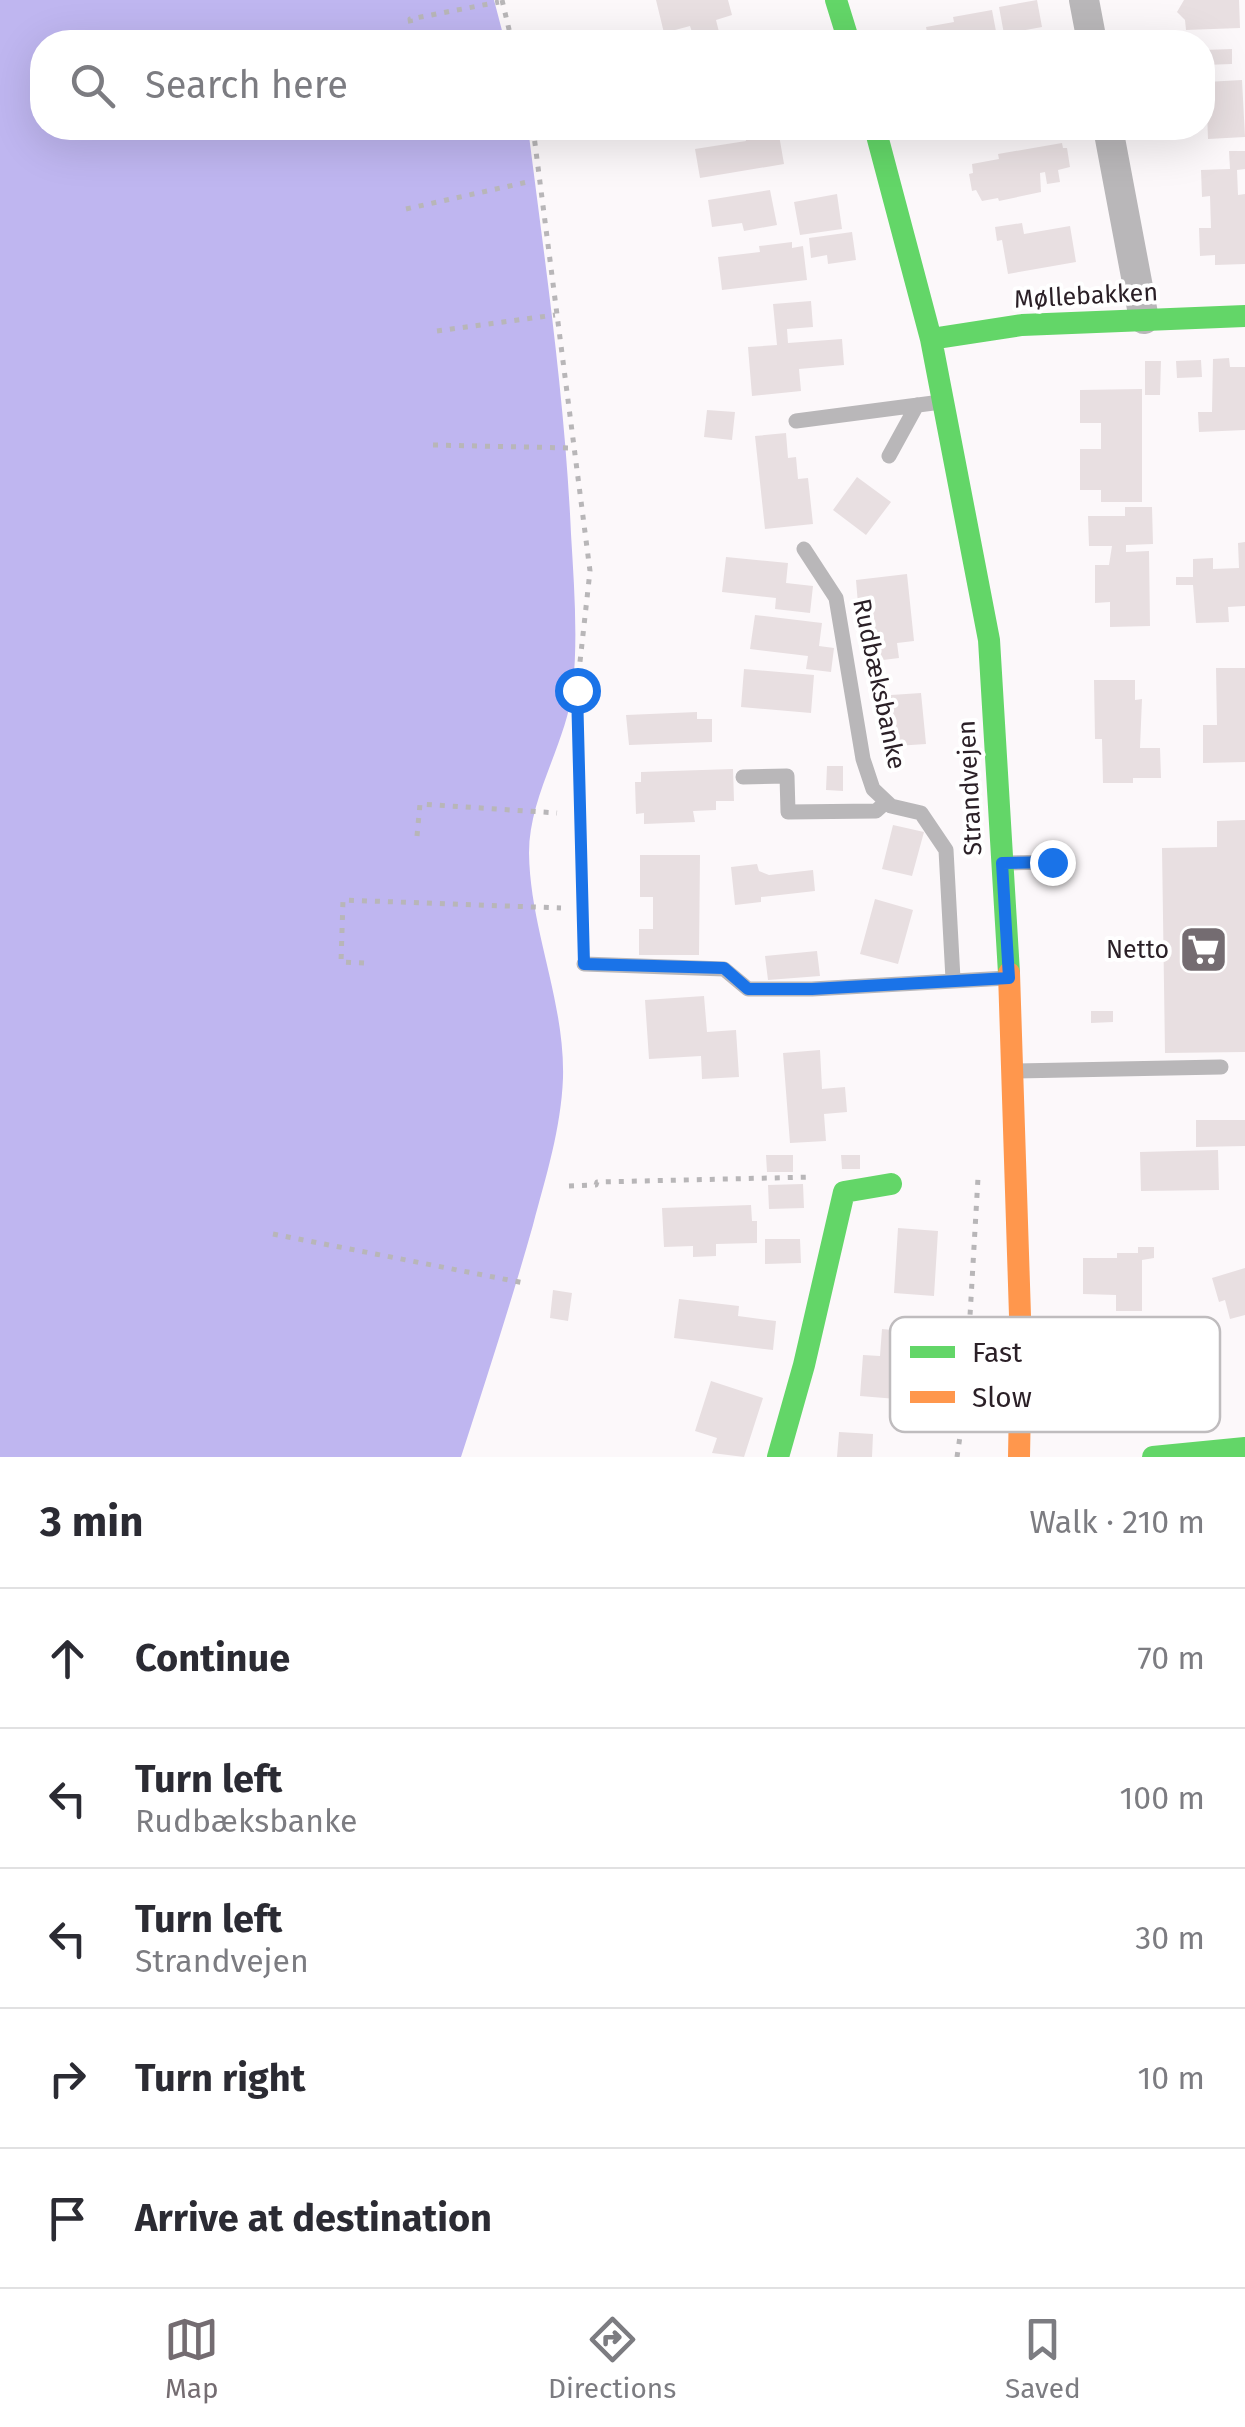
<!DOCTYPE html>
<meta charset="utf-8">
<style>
body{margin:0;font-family:"Fira Sans",sans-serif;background:#f7f7f7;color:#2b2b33}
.stop{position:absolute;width:30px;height:30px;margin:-22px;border:8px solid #1a73e8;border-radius:50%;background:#fff}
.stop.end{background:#1a73e8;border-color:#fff;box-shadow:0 2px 10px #0008}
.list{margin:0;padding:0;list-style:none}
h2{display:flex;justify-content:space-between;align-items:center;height:130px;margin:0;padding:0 40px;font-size:42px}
h2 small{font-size:32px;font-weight:400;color:#7c7c81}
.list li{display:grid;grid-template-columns:65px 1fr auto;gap:30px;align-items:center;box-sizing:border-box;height:140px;padding:0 40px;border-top:2px solid #e1e1e2}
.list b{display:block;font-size:38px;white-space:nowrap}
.list p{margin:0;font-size:32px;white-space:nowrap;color:#7c7c81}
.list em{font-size:32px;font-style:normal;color:#7c7c81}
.icon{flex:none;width:55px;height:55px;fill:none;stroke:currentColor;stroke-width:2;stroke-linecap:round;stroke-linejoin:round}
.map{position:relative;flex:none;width:1245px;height:1457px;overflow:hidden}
.search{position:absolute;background:#fff;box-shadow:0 10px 40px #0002;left:30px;right:30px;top:30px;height:110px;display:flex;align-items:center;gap:25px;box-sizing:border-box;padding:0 35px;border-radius:40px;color:#7c7c81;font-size:38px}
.sheet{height:830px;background:#fff}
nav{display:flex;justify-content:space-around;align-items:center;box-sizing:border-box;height:140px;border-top:2px solid #e1e1e2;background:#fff;font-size:28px;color:#7c7c81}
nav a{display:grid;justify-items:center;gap:5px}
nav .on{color:#746c71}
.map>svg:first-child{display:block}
</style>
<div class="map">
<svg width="1245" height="1457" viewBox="0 0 1245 1457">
<rect width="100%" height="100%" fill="#fcf8fa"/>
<path fill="#bfb6f0" d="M0,0H494L505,42H42V128H528C545,263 565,398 571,534C574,584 578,636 573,686C567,743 529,795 529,853C530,929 565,1001 563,1078C561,1129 546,1176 533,1225C511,1303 486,1380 461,1457H0Z"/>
<path fill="#e8dfe1" d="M656,0H728L732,15L716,20L719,32L694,38L690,26L664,33Z
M1037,0L1042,27L1004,34L999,7Z
M1184,0H1239L1240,28L1186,30L1185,20L1177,12Z
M992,10L998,42H929L926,27L954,22L953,17Z
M1232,49V64L1204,65L1203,50Z
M1242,80L1245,137L1208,139L1206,82Z
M657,128H713L714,132L682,139L680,130L658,135Z
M758,128L760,138L779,135L784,164L700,178L695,149L746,141L744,129Z
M1062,143L1063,148H1067L1070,167L1058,170L1060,182L1047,184L1045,172L1040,173L1041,192L999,201L998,198L982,201L976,190L972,191L969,174L973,173L972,164L999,159L998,154Z
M1229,151H1245V169L1237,170L1238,195L1245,194V264L1215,265V255L1200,256L1199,228H1211L1210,196L1202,197L1201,170L1230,169Z
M770,190L777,225L744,231L742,223L712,227L708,200Z
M837,194L842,229L800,235L794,202Z
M1022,223L1024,234L1070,226L1076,262L1008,274L1002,240L997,241L995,227Z
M852,232L856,260L828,264L827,255L811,258L809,238Z
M792,242V248L803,246L807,280L722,290L718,257L760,252L759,246Z
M811,301L813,327L787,329L788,343L842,339L844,365L799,369L801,391L752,396L748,347L777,345L773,304Z
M1229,358L1230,367H1245V430L1199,432L1198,412H1212L1213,359Z
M1201,360L1202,377L1177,378L1176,361Z
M1145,361H1161L1160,395H1145Z
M1142,389V502H1101V490H1080V449H1101V423H1080V390Z
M707,410L735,412L732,440L704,437Z
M786,433L788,458L796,457L798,479L808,478L813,524L765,529L755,436Z
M857,477L891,502L866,535L833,510Z
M1125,507H1152L1153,544L1126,545V552L1149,551L1150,626L1110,627V602L1095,603V565H1109L1112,546H1089L1088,516H1125Z
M1245,542V606L1228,607L1229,622L1196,623L1193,585H1176V577H1193V559L1213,558V569L1239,568L1238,543Z
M726,557L788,563L786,583L813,586L810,613L775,609L776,598L722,592Z
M907,574L914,641L897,643L899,658L875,661L869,603L858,604L856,580Z
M755,615L822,623L819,646L834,648L831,672L806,669L808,656L750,649Z
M1216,668H1245V762L1203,763V725H1217Z
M744,669L814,675L811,713L741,707Z
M1094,680H1135V700L1142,699L1140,748H1160L1161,778H1133V783H1103L1102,739H1095Z
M921,693L926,744L881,747L876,696Z
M697,712V719H712V742L629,745L626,715Z
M827,766H843V791L826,790Z
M733,769L734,801H716V810L693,811L695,822L644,824V813L636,814L635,782H641V772Z
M1245,820V1052L1165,1053L1162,848L1217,847V821Z
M893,825L924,832L912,876L882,869Z
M640,855H700L699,955H639V929H653V897H640Z
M757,864L759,871L769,875L813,870L815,891L761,897V902L735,905L731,867Z
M875,899L913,910L898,964L860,954Z
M817,951L820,976L768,980L765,956Z
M704,996L707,1032L736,1030L739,1077L702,1079L701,1056L649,1059L645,1000Z
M1091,1011H1113V1022L1091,1023Z
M820,1050L822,1089L845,1087L847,1112L824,1114L826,1141L790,1143L783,1053Z
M1196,1120H1245V1146L1196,1147Z
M1218,1150L1219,1190L1141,1191L1140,1152Z
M766,1155H793V1172H767Z
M841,1155H860V1169H842Z
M803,1184L804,1208L769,1209L768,1185Z
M751,1205L752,1221H757V1243L716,1244V1256L693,1257V1246L664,1247L662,1208Z
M898,1228L938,1231L934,1296L894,1293Z
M765,1239H800L801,1263L765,1264Z
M1138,1247H1154V1258L1142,1260V1311H1116V1295L1083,1294V1258H1117V1253H1138Z
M1245,1268V1315L1230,1319L1225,1300L1219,1302L1212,1278Z
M553,1290L572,1293L568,1321L550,1318Z
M679,1299L739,1306L738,1316L776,1321L773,1350L674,1338Z
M882,1329L915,1332L909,1400L860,1396L863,1355L880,1356Z
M711,1381L763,1398L744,1457L712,1453L717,1438L695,1431Z
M839,1432L873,1434L872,1457H837Z"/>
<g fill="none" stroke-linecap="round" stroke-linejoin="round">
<path stroke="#b8b6b8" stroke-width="5" stroke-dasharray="5 8" stroke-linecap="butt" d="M502,0L512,42
M413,36L410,19L499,2
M533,128L590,571L577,689L584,945
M398,133L423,128
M406,209L532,181
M437,331L555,315
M433,445L571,448
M417,836L420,804L557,813
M364,963L341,962L343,900L561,908
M569,1186L596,1185L597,1182L813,1177
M273,1234L524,1283
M957,1457L965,1402L978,1178"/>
<path stroke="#b9b7b9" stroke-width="15" d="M796,421L941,402
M889,456L917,405
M804,549L836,598L863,759L873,789L891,806L921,813L946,850L953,979
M743,777L787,776L788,812L876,811L886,802
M1006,863L1052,862
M584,964L724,969L748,989H812L1007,978
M1016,1071L1221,1067"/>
<path stroke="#b9b7b9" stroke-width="30" d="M1084,0L1092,42
M1108,128L1144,319"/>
<path stroke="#63d668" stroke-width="22" d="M836,0L849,42
M875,128L931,339L989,640L1009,973
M931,339L1022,325L1245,316
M778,1457L804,1365L844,1192L891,1184
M1153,1457L1245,1448"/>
<path stroke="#ff974d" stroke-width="22" d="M1009,973L1021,1347L1019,1457"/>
</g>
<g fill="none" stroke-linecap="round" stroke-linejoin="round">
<path stroke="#1a73e8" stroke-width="12" d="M577,690L584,964L724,968L748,989H812L1009,978L1002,863L1052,862"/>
</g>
<defs>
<symbol id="supermarket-square" viewBox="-11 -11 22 22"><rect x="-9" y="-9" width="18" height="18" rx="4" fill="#746c71" stroke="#fff"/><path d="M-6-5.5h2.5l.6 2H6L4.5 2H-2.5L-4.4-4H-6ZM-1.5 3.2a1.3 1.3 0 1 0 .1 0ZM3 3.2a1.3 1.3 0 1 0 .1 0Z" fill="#fff"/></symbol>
</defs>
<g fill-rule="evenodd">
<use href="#supermarket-square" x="1176" y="922" width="55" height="55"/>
</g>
<g text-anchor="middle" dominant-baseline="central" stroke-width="8" stroke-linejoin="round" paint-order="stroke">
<g font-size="25" fill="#2b2027" stroke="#fff">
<text transform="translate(1086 296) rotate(-3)">Møllebakken</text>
<text transform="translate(879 684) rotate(78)">Rudbæksbanke</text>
<text transform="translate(970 788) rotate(-93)">Strandvejen</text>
</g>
<g font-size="25" fill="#2b2027" stroke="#fff" text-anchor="end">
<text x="1169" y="950">Netto</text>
</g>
</g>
<rect x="890" y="1317" width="330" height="115" rx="15" fill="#fff" stroke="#bfbcbe" stroke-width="2.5"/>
<rect x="910" y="1346" width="45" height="12" fill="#63d668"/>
<rect x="910" y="1391" width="45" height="12" fill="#ff974d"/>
<g font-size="28" fill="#2b2027">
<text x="972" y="1362">Fast</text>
<text x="972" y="1407">Slow</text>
</g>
</svg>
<div class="stop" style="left:577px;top:690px"></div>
<div class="stop end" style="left:1052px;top:862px"></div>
<div class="search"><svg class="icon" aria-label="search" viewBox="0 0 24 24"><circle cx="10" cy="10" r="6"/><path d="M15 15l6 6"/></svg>Search here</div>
</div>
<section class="sheet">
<h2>3 min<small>Walk · 210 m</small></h2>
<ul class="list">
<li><svg class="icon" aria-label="ahead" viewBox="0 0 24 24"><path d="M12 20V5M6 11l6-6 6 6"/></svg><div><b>Continue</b></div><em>70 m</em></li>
<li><svg class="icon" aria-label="left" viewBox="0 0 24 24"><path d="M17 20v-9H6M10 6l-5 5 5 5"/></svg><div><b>Turn left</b><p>Rudbæksbanke</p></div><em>100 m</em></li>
<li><svg class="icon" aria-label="left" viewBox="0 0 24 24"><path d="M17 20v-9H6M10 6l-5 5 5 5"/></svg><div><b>Turn left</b><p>Strandvejen</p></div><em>30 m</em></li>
<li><svg class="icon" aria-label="right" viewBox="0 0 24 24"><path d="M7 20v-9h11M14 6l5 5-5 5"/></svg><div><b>Turn right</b></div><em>10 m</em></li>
<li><svg class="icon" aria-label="arrive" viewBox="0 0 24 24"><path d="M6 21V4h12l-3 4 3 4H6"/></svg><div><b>Arrive at destination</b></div></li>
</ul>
</section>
<nav>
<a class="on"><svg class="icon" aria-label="map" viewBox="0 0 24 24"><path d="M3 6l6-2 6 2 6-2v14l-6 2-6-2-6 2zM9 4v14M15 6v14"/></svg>Map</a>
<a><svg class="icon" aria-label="directions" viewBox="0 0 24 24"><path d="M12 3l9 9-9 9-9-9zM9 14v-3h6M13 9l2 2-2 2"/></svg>Directions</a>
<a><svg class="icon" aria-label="saved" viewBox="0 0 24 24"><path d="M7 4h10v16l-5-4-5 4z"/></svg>Saved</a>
</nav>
